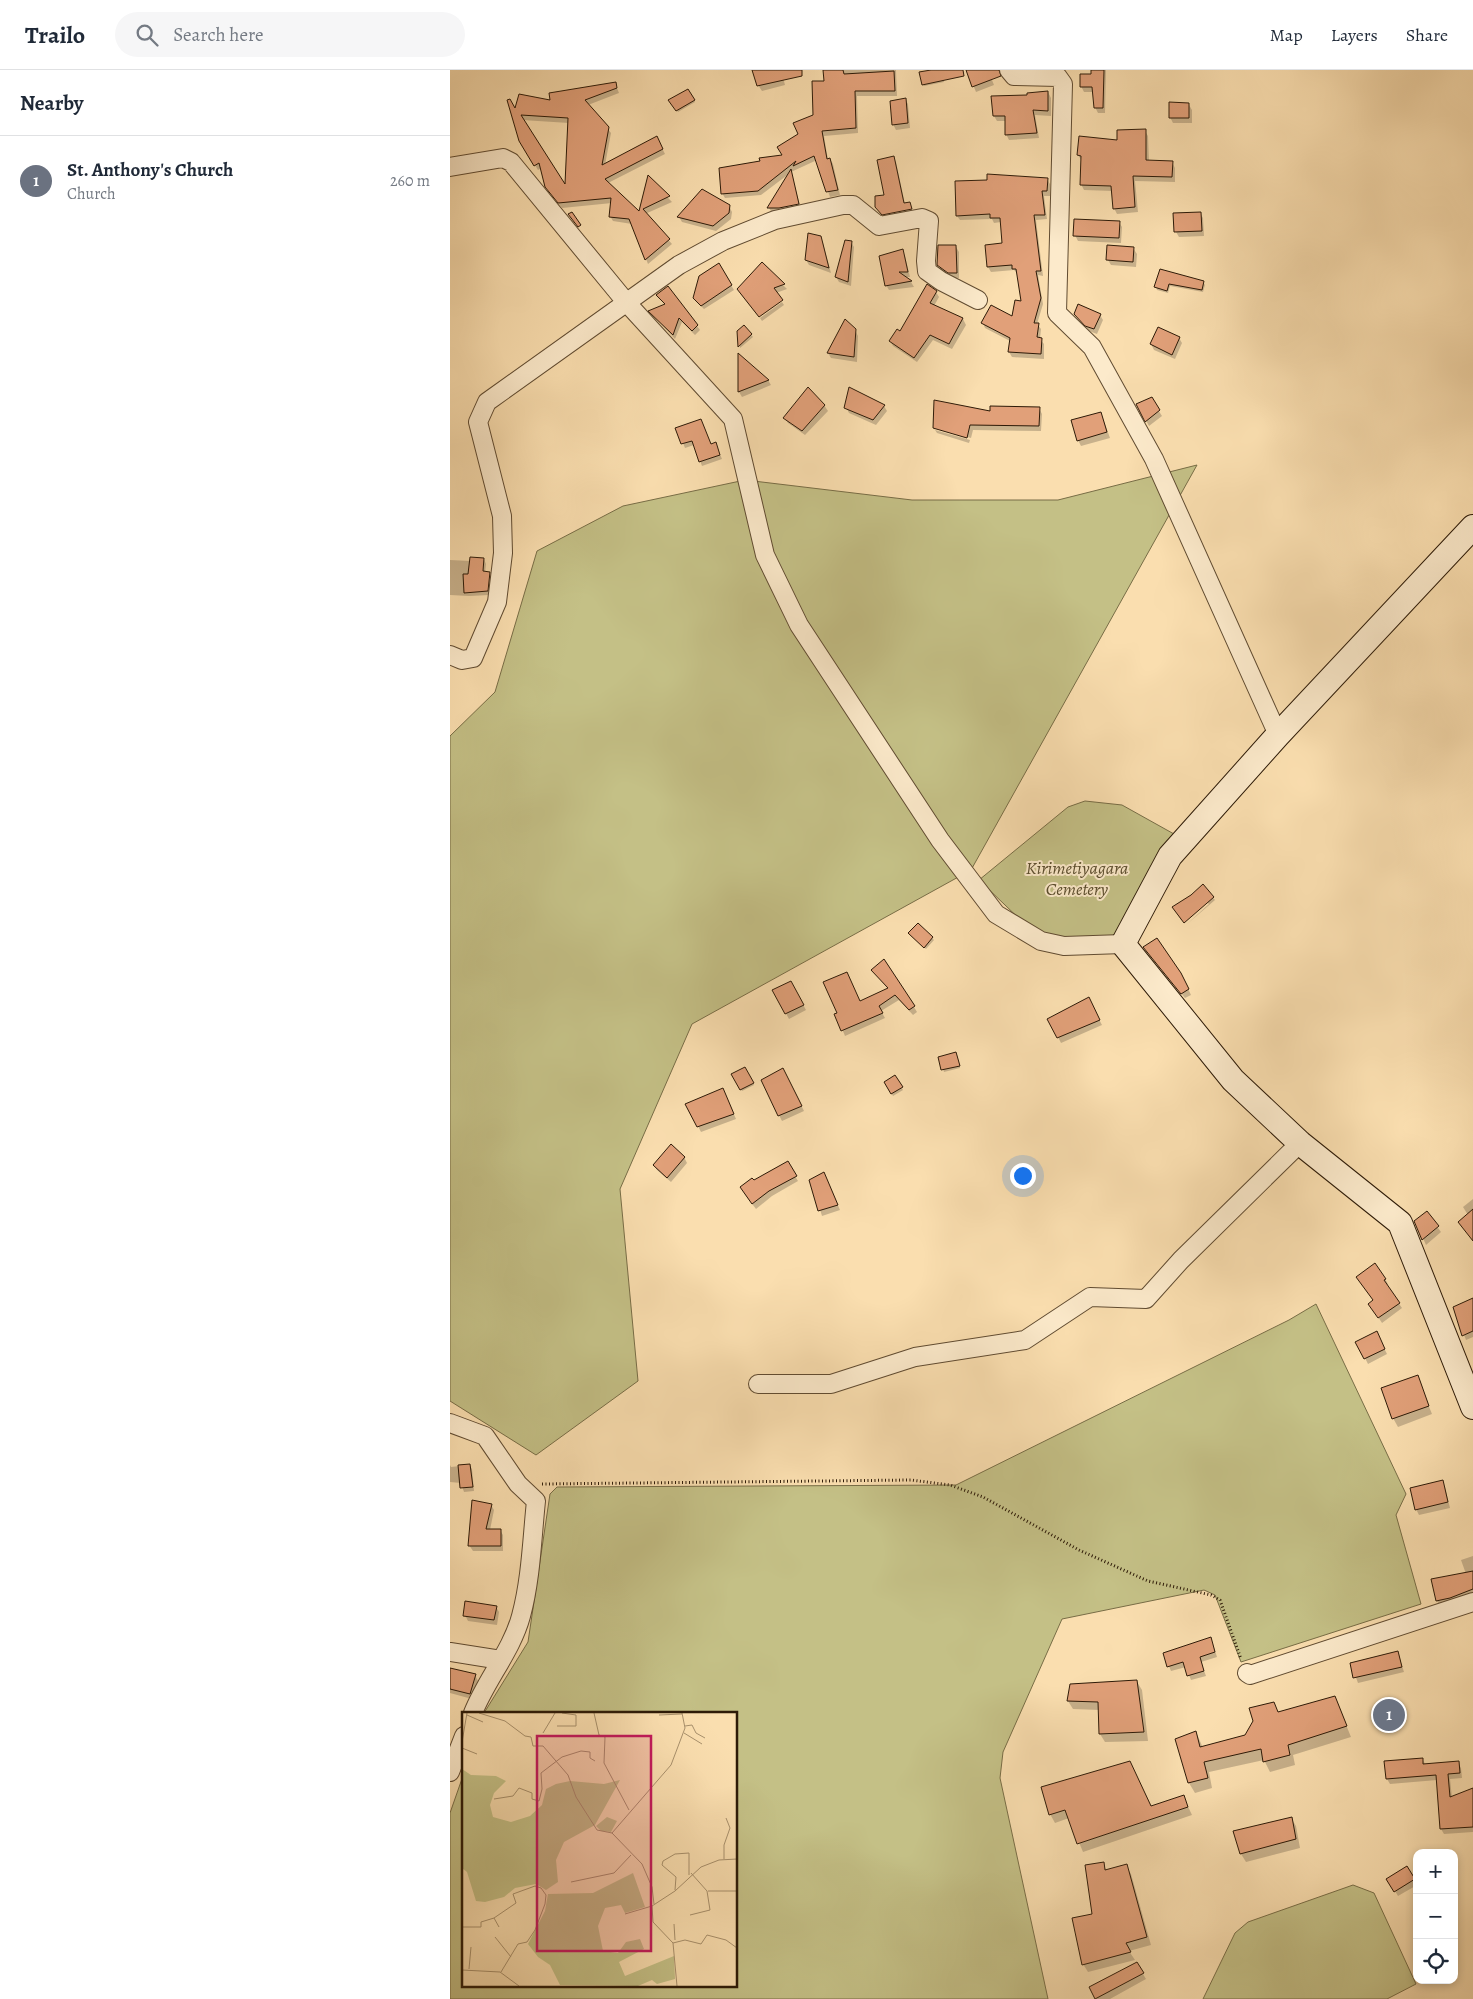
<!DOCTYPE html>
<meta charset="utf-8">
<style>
body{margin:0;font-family:Alegreya,serif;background:#f6f6f7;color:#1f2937}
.controls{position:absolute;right:15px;bottom:15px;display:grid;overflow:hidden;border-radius:10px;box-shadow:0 2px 8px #0003}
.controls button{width:45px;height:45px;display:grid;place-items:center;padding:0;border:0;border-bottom:1px solid #e0e1e3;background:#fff;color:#1f2937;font:25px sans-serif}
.you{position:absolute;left:572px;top:1105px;width:18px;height:18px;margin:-12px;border:4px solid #fff;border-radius:50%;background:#1a73e8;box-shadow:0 0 0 8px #1a73e833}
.badge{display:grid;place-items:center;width:32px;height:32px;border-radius:50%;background:#8f2418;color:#fff;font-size:16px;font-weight:700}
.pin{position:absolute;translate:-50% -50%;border:2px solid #fff;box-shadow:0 1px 5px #0006}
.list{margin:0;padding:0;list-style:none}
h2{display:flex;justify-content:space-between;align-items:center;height:65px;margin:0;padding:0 20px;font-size:21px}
h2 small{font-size:16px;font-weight:400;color:#747a83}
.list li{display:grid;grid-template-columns:32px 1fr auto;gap:15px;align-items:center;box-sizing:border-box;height:90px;padding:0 20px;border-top:1px solid #e0e1e3}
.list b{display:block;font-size:19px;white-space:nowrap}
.list p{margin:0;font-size:16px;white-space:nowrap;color:#747a83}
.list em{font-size:16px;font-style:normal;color:#747a83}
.icon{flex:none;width:28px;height:28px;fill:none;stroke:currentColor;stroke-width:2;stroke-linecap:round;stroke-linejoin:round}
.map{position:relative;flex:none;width:1023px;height:1929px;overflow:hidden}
header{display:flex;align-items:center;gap:30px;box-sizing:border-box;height:70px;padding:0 25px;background:#fff;border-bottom:1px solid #e0e1e3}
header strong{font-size:24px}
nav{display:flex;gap:28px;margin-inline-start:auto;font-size:18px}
.search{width:350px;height:45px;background:#f6f6f7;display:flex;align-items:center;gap:12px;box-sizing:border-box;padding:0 18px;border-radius:28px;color:#747a83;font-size:19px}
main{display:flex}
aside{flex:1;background:#fff}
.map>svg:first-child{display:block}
</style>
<header>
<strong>Trailo</strong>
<div class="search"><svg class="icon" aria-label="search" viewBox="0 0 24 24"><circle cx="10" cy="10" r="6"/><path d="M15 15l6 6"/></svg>Search here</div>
<nav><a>Map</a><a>Layers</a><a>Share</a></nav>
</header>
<main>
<aside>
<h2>Nearby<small></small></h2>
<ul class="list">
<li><span class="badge" style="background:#6b7280">1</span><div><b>St. Anthony's Church</b><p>Church</p></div><em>260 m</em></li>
</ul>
</aside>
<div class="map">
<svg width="1023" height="1929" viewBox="0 0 1023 1929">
<rect width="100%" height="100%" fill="#fadeaf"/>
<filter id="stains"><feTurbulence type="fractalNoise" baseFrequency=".004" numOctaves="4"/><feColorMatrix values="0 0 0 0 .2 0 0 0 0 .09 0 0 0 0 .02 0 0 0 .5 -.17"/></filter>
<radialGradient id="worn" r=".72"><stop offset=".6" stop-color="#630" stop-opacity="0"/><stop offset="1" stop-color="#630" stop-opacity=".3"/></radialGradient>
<path fill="#c4c086" stroke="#786d46" d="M747,395L521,800L242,954L170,1119L188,1311L86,1385L0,1331V666L45,622L87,481L173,436L295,410L462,430H608Z
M635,731L672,735L724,764L671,863L660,871L614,868L581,860L529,810L618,737Z
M866,1234L956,1424L946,1445L971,1534L791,1592L765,1525L754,1520L612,1549L553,1682L550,1708L598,1929H0V1743L14,1703V1915H286V1643H34L78,1572L100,1424L107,1417L506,1415L839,1250Z
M903,1815L924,1823L966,1914L937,1929H753L785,1863L798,1852Z"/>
<path fill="#0003" fill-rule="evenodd" d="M308,0H331L335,15L312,21L308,15Z
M374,0H446L447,26H407L408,63L374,66L378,90L380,89L383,94L390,125L380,127L367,90L341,102L351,139L322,143L319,138L340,103L311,125L275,128L272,123L311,93L334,86L364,46L376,12Z
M488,0L492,2L494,12L474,16L473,14Z
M517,0H538L544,15L526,22Z
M642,0H656L655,43H648L645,37L644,22H634L631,16L642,5Z
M165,13L169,23L138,35L161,63L155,95L209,72L215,84L158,113L190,144L198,107L222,132L195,144L222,174L198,194L182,154L163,151L160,146L162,133L112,138L99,122L92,98L88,100L70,71L66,40ZM72,50L119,53L116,118Z
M238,21L245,32L228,42L220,30Z
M598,22L601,28V46L585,45L589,68L559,70L556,64V51H547L544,46L578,26Z
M455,29L458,34L460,58L446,60L443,54Z
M739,35L742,40V53H723L720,47Z
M695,61L698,66L699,91L722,92L725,98V112L685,111L688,142L667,144L664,138L663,121L634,120L631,114L632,91L628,85Z
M444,88L446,92L455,134L460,133L463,144L436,149L429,141L435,126Z
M597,109L600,114V126H594L597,149L586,150L593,206L588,205L593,234L587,254L591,259L590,269L594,274V289L562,287L559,282L560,271L535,258L533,253L563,248L573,232L568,204L564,200L541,202L538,197L553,174L551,152L544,153L542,149L510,150L507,146Z
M279,136L282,142L281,149L266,161L232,152L229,147Z
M750,143L753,148L754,166L729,167L726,162Z
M669,152L672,157L671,173L628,171L625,165Z
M370,167L373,173L381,203L359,195L356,190Z
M401,172L404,177L401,216L389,212L386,207Z
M506,177L509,182V208H502L492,201L488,195Z
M659,177L683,178L687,184L686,197L661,195L658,190Z
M452,181L455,186L460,207H454L461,212L464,217L439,220L436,215Z
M312,194L337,219L326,223L331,230L308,246L291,224Z
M269,195L284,220L254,239L247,232Z
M711,200L753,212L755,215L753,222L720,216L718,223L707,220L706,217Z
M217,218L247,256L250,260L245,265L232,252L225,269L203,245L200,241L215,235L208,225Z
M486,222L489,227L484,236L513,249L516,255L502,279L483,270L467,292L443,276L440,271L450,263Z
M332,232L334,235L312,251L310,248Z
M625,244L650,245L653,250L647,264L639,261Z
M294,256L303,267L290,278L289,261Z
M405,260L408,266L407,292L381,288L378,283Z
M729,268L732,273L725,289L704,280L701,274Z
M289,286L318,310L321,315L292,327L289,322Z
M701,329L712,346L699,356L687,334Z
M374,335L378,341L355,365L338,353L335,348Z
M434,336L437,341L426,355L399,343L396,337Z
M589,338L592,344L591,361L523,360L521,368L485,357V360L484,358L541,342Z
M651,343L660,368L631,376L628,370Z
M251,350L261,376L266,374L272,389L252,396L244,375L235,378L227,358Z
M485,360L520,370L519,373L487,363Z
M34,489L36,494L35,503H39L42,508L40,525L19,526L0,525V490L21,491Z
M753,816L765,830L736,855L759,834L757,832L731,850L724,838Z
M468,855L484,870L476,879L461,866Z
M698,883L734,910L741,925L735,928Z
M423,901L464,937L467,942L463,945L449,930L431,941L435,948L395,966L386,944L438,919Z
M344,918L356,940L339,949L324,921Z
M641,934L652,955L611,973L599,949Z
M507,985L510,998L494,1002L489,988Z
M295,998L304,1015L292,1021L283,1005Z
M336,1005L354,1041L332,1051L329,1045Z
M445,1007L453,1020L443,1026L435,1013Z
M273,1019L286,1049L251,1062L248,1056Z
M234,1087L237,1093L221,1112L207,1100L204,1095Z
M337,1093L348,1111L322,1126L306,1139L294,1123L304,1112Z
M376,1109L390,1140L372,1146L361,1110Z
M1023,1129V1171L1013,1157L1018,1145L1013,1137Z
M977,1143L991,1162L976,1175L966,1152Z
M935,1209L938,1214L937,1216L952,1238L932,1253L923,1239L924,1231L911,1213Z
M1023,1230V1267L1016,1270L1004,1238Z
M929,1268L937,1284L918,1294L907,1272Z
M967,1307L982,1344L948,1357L943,1348Z
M0,1395L1,1397L19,1395L22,1399L24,1421L14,1422L11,1413L0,1412Z
M992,1412L995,1417L1000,1438L969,1445L966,1439Z
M41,1435L44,1440L40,1460H50L53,1465V1481H23L19,1475Z
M1023,1486V1525L990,1536L987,1531L1016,1504L1011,1490Z
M46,1537L49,1542L47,1555L18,1551L15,1545Z
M763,1574L767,1587L751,1592L756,1606L741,1610L736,1597L721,1601L714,1584Z
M948,1583L954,1602L908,1613L901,1594Z
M0,1599L25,1605L28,1611L22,1629L0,1623Z
M687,1612L692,1620L698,1671L655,1672L650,1664V1640L623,1639L618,1631Z
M885,1628L901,1667L843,1685L845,1695L820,1702L814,1690L759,1702L762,1718L745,1723L739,1713L746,1662L753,1678L796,1666L829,1643Z
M972,1689L976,1695L1008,1693L1011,1698L1012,1708L1000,1709L1002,1728L1023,1720V1762L994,1764L991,1759L987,1710L940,1714L937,1709Z
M684,1701L702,1737L733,1726L742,1745L633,1782L619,1748L605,1753L600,1744Z
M841,1748L846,1756L850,1778L796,1792L791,1784Z
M653,1794L657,1801L676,1796L681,1804L701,1875L679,1881L685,1890L638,1902L633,1894Z
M957,1797L967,1815L948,1826L938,1809Z
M687,1894L696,1909L660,1929H647L641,1917Z"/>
<path fill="#e1a079" stroke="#2d1a07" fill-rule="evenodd" d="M302,0H352V6L307,16Z
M373,0H393L394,4L444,1L445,21H405L406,58L372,61L377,89L380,88L388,120L376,122L364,86L343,96L346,91L308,121L271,124L269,98L310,91L309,88L332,85L327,77L348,64L343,53L363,45L362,11H374Z
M481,0H513L514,6L472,15L469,2Z
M516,0H549L551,6L522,17Z
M641,0H654L653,38H644L642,17H630V4H641Z
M166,12L167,18L135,30L159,57L152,95L207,66L213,79L155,109L189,141L198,105L220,126L193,139L220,169L195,190L179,149L159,147L161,128L108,133L95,117L89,93L84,96L69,71L57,30L60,29L65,38L69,24L100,30L99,23ZM71,45L118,48L115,114L85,67Z
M238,19L245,30L226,41L218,30Z
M598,21V41L583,40L587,63L555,65V46H543L541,26L577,25V23Z
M456,28L458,53L442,55L440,31Z
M719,32L739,33V48H719Z
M696,59V90L723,91L722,107L683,106L685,137L663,139L661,116L630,115L631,86L627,85L629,66L667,70V60Z
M444,86L454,133L460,132L462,139L432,145L425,137V126L434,125L427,90Z
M341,99L349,134L329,138H317Z
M537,104L598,108L597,121H592L595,145H584L591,201H586L591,228L584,253H589L587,267L592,268L591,284L558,282L560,268L531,253L541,235L562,246L565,230L571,231L566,199H562V195L537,197L535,175L552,173L550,148H540V144L506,146L505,111L537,110Z
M252,119L280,135L279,143L263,156L227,147Z
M122,142L131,155L128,157L118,144Z
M751,142L752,161L724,162L723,143Z
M624,149L670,151L669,168L623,166Z
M358,163L371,166L379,198L355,190Z
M395,170L402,171L398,212L385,207Z
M488,175H506L507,203H498L487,195Z
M657,175L684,177L683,192L656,190Z
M453,179L458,202H449L462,211L435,216L429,186Z
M312,192L335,214L324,218L333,230L309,247L287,219Z
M269,193L282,215L251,236L243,228L249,206Z
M710,199L754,211L752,220L719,214L717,221L704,217Z
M477,214L487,221L480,233L513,248L499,274L480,265L464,288L439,271L447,259L450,261Z
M218,216L248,255L242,261L229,248L223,265L198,241L215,234L206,225Z
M628,234L651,244L644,259L635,256L624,244Z
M395,249L406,259L404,287L377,283Z
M294,255L302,264L288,277L287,261Z
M708,257L730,267L722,285L700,274Z
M288,283L319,310L288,322Z
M358,317L375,335L352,361L333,348Z
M399,317L435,335L423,350L394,338Z
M702,327L710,340L695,352L686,334Z
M484,330L540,341V336L590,337L589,356L520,355L517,368L483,358Z
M651,342L657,362L627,371L621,350Z
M251,349L261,374L266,372L270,385L249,392L242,371L231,374L225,358Z
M20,487L34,488L33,501L40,502L38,521L14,523L13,504H18Z
M753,814L764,827L734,853L722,837L741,825Z
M468,853L483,867L474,878L458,863Z
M707,868L731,903L739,919L731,924L693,877Z
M434,889L465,936L459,940L445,925L429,936L433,943L391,961L384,944L387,943L373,912L397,902L410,931L438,918L421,900Z
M341,911L354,935L335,944L322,920Z
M639,927L650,950L607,968L597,949Z
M506,982L510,996L491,1000L488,987Z
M295,997L304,1013L290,1020L281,1004Z
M333,998L352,1036L328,1046L311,1010Z
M445,1005L453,1017L441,1024L434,1012Z
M273,1018L284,1044L247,1057L235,1034Z
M221,1074L235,1087L217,1108L203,1095Z
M338,1091L347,1106L319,1121L302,1134L290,1117L302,1108L304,1110Z
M374,1102L388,1135L368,1141L359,1110Z
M1023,1139V1171L1008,1152Z
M977,1141L989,1156L972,1170L964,1151Z
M925,1193L936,1209L934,1210L950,1233L928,1248L918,1234L923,1230L906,1207Z
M1023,1228V1261L1012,1266L1003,1237Z
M927,1261L935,1279L914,1289L905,1272Z
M968,1305L979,1336L942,1349L931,1318Z
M20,1394L23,1417L10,1418L8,1395Z
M993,1410L998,1432L965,1440L960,1418Z
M22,1430L42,1434L36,1459H51V1476H18Z
M1023,1501V1519L1000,1528L986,1531L981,1509Z
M15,1531L47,1536L44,1550L13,1546Z
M761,1567L765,1582L750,1587L754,1601L737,1606L733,1592L717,1597L713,1583Z
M948,1581L952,1597L903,1608L900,1593Z
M0,1598L26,1604L20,1624L0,1619Z
M687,1610L694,1662L649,1664L648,1632L617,1631L620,1614Z
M885,1626L897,1656L838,1675L840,1685L813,1692L811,1679L754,1692L758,1708L738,1713L725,1669L746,1661L750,1677L795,1665L803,1651L799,1638L824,1632L828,1642Z
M973,1688V1694L1009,1691L1010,1703L998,1704L1000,1727L1023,1718V1757L990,1759L986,1705L936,1709L934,1691Z
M680,1691L701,1736L734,1725L738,1737L627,1774L615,1740L599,1745L591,1717Z
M842,1747L846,1769L790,1784L783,1761Z
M654,1792L655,1800L677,1794L697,1867L676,1873L681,1882L632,1895L622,1848L642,1844L635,1795Z
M957,1796L965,1809L944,1822L936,1809Z
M687,1892L694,1903L645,1929L639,1917Z"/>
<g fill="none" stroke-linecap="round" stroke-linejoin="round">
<defs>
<path id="street" d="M559,0L564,6L608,7L613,14L607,243L642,277L704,389L828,665
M0,97L53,88L61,92L176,232L283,349L315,485L349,555L490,770L546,844L591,871L614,876L673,874
M0,585L12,590L23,588L47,532L53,483L52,446L28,352L37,332L229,195L273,171L325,150L393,135H403L429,156L472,148L479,151L476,191L477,201L491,211L528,230
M308,1314H381L465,1287L575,1270L640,1227L696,1229L731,1190L850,1073
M0,1353L35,1366L68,1414L86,1431C82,1469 81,1509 71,1546C62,1580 36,1610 23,1643
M0,1582L51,1590
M797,1603L800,1605L1023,1532
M0,1702L14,1666"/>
<path id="secondary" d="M1023,457L828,665L720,786L673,874L783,1010L850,1073L950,1153L1023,1337"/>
</defs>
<use href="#street" stroke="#604b31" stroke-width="20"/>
<use href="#secondary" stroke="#2d1a07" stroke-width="26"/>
<path stroke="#2d1a07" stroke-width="3" stroke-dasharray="1 2.5" stroke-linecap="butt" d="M92,1414L461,1410L500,1415L533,1427L629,1480L698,1511L761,1525L770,1530L791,1589"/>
<use href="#street" stroke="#fceacb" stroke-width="18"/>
<use href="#secondary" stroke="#fceacb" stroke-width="24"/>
</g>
<g text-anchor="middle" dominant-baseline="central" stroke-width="4" stroke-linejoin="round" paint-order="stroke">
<g font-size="18" font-style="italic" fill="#5a4c2d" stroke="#fceacb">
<text x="627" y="798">Kirimetiyagara<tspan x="627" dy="21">Cemetery</tspan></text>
</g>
</g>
<g transform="translate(12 1642)">
<rect width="275" height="275" fill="#fadeaf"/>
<path d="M0,57L9,63L34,64L44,69L32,81L28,93L31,105L49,110L68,104L80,93L84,77L94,72L108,69L142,72L158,68L133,113L102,130L94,148L96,170L84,178L74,172L53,176L42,185L23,190L14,189L5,160L0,156ZM145,105L155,109L149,120L139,119L134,114ZM171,161L183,195L163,201L159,193L143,196L136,214L141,239L156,241L164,230L178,227L182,237L157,250L163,264L212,244L213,267L195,272L190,268L176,274L98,273L88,253L76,245L66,232L83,199L86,182L131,181Z" fill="#c4c086"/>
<path fill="none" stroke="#a8906c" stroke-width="1" d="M17,1L43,9L63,24L69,25L71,34H81L106,63L114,85L135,118L150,121M132,1L137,23L143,25L142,51L167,98M5,3L21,10M197,3L220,2M95,14H114V3L100,1M223,14L230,13L234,21L243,26M81,21L93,1M222,21L240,32M0,30L5,1M0,36L15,42M32,87L51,84L57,76L70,81V87L77,89L80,77L79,61L100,45L119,39L128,40V46L133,49M262,147V133L268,116L264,106M109,170L152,161L169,143M213,178L214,165L200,153L201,149L213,142L227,141V163M246,179H275M192,192L190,175L180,152L150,121L209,53L223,16L220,1M163,202L190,194M228,203L248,198L245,179L229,161M212,212L213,228M0,215H19V210L32,206M37,215L32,206L54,191L51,182L73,174L79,176L84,183L83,192L73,218L65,230L56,232L39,260M33,225L49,245M211,231L223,228L239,232L245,223L264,228L275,236M7,257L9,235M0,258L38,260L57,274M215,274L211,231L191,210L190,194L213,179L239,155L257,148L275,147"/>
<path fill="#c2185b" fill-opacity="0.15" stroke="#c2185b" stroke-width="2.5" d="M75,24H189V239H75Z"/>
<rect width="275" height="275" fill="none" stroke="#2d1a07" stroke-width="2.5"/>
</g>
<rect width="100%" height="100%" filter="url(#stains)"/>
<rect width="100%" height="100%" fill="url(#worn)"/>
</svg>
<div class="controls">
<button>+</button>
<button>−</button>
<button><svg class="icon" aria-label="locate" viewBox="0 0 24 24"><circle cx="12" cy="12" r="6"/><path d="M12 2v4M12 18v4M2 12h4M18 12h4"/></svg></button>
</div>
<div class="you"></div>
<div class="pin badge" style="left:939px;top:1645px;background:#6b7280">1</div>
</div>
</main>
